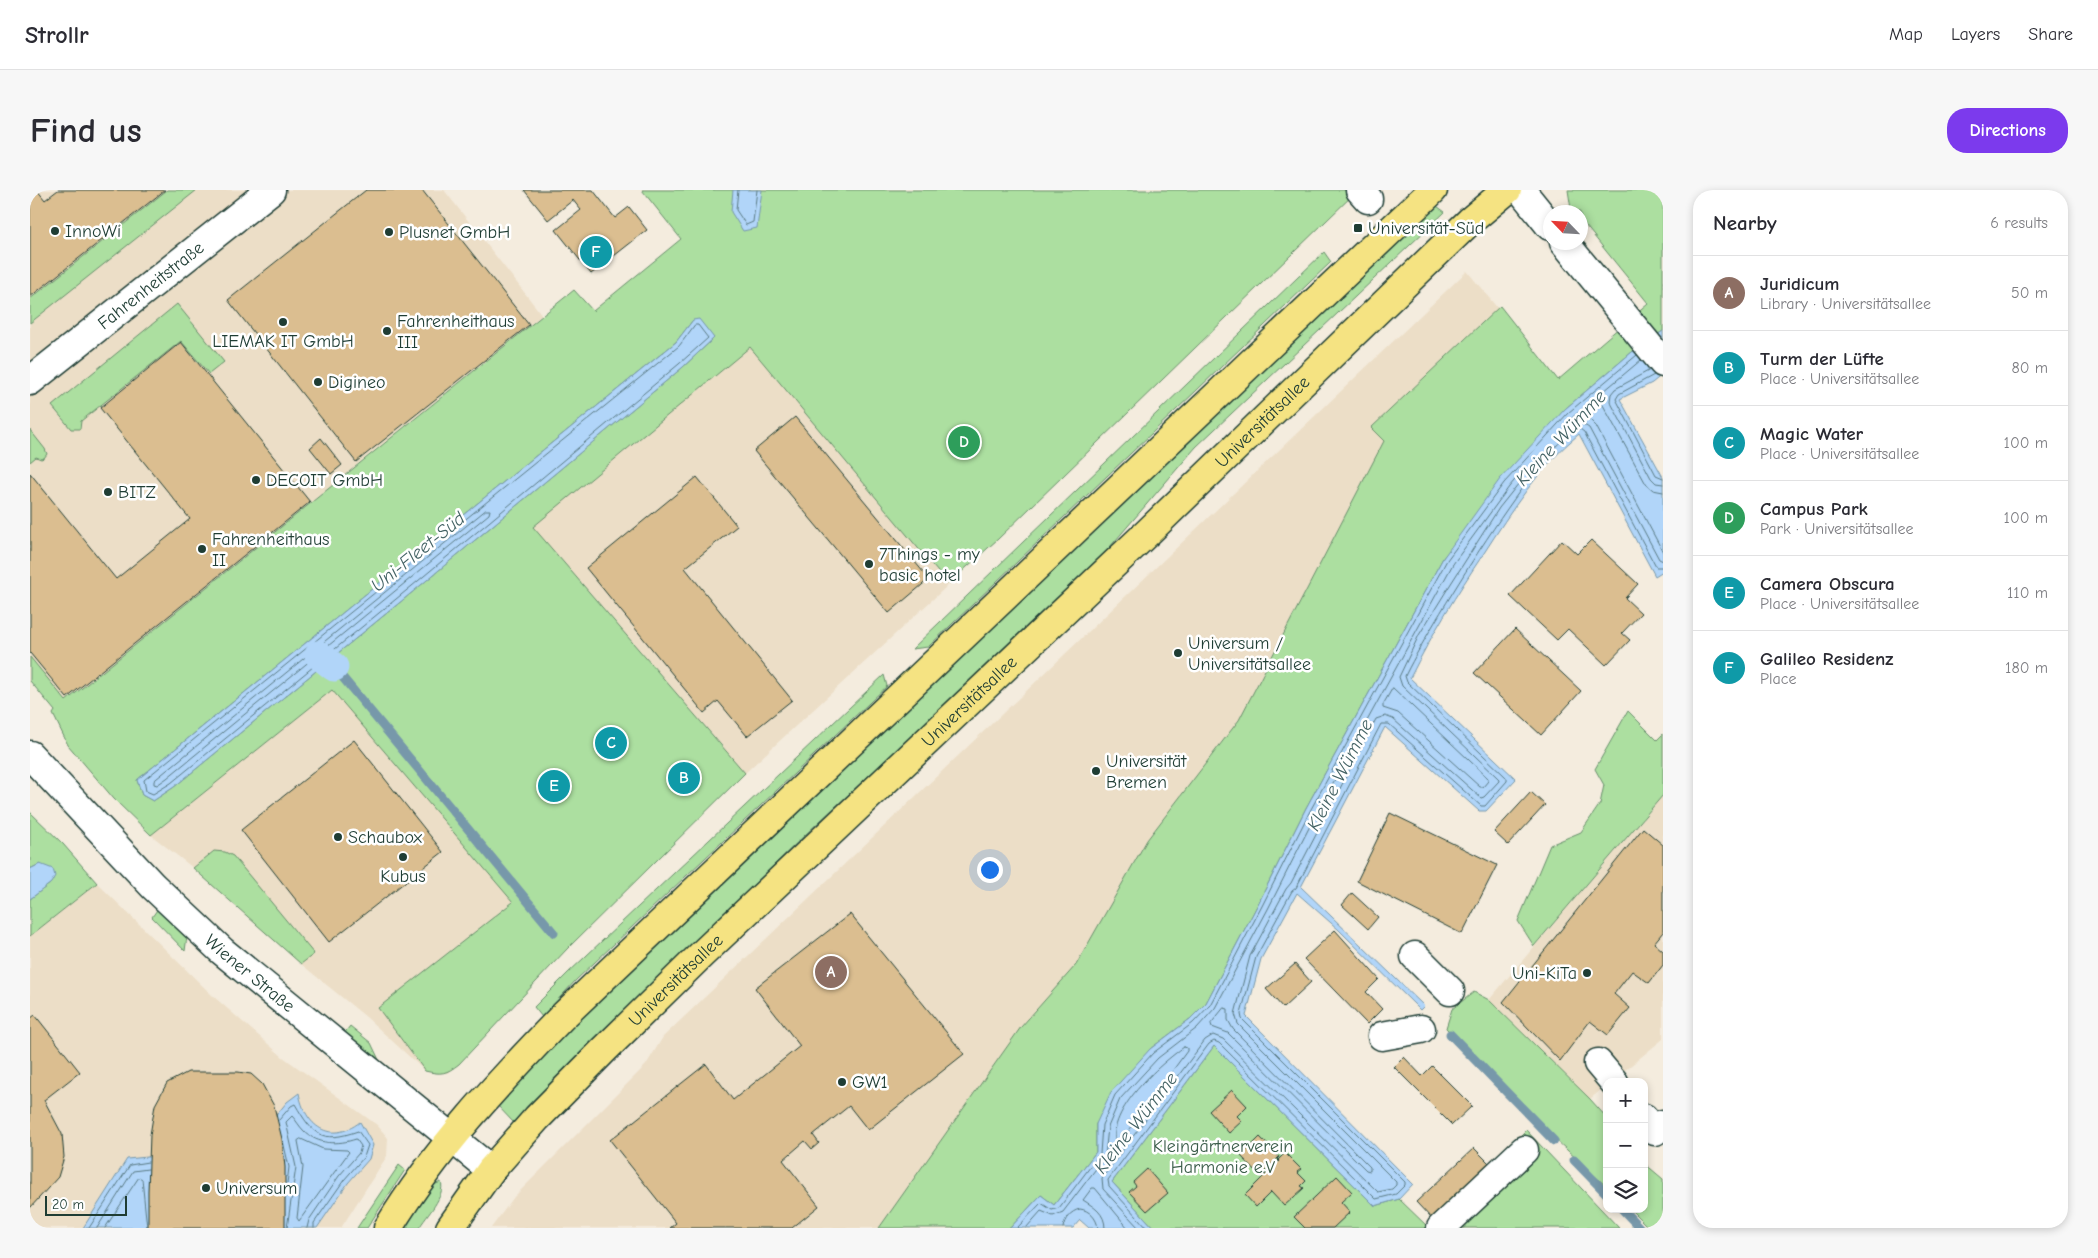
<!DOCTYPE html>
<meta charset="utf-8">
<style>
body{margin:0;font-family:"Comic Neue",sans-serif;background:#f7f7f7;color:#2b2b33}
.controls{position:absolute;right:15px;bottom:15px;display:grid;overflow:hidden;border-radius:10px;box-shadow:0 2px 8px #0003}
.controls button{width:45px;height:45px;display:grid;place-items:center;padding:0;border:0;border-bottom:1px solid #e1e1e2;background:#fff;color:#2b2b33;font:25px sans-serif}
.compass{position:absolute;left:1513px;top:15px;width:45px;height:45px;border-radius:50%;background:#fff;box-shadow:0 2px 8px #0003;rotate:295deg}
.scale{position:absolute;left:15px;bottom:12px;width:82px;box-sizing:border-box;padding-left:5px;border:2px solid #1f3d34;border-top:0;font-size:14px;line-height:18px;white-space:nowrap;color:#1f3d34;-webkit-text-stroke:4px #fff;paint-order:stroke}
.you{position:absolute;left:959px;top:679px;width:18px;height:18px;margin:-12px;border:4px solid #fff;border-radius:50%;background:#1a73e8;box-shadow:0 0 0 8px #1a73e833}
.badge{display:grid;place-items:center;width:32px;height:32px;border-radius:50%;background:#7c3aed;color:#fff;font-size:16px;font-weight:700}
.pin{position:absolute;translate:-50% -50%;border:2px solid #fff;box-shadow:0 1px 5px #0006}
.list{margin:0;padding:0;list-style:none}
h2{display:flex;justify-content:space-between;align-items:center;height:65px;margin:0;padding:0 20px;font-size:21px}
h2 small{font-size:16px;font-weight:400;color:#7c7c81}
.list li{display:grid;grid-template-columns:32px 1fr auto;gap:15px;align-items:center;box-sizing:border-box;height:75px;padding:0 20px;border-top:1px solid #e1e1e2}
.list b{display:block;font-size:19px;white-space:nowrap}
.list p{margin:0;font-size:16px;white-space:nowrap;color:#7c7c81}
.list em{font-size:16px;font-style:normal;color:#7c7c81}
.icon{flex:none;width:28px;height:28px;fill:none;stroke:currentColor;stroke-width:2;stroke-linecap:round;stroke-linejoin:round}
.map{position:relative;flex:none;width:1633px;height:1038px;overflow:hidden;border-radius:20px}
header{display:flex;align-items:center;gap:30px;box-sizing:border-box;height:70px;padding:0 25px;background:#fff;border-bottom:1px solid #e1e1e2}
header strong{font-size:24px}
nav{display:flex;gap:28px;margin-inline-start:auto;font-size:18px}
.intro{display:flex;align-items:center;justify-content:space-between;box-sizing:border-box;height:120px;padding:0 30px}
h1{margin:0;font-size:35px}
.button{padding:12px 22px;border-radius:20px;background:#7c3aed;color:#fff;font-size:18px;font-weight:700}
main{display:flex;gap:30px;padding:0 30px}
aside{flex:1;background:#fff;border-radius:20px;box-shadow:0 2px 8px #0003}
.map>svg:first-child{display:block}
</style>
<header>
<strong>Strollr</strong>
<nav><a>Map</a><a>Layers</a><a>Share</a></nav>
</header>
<div class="intro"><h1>Find us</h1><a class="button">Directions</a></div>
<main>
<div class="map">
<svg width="1633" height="1038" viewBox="0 0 1633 1038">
<rect width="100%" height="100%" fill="#f4ecde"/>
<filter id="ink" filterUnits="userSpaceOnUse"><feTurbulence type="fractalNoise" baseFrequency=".02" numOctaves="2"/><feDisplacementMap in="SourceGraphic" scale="10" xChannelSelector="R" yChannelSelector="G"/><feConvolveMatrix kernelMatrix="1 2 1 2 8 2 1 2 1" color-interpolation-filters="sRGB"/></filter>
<g filter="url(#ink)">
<path fill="#ecdec7" d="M0,0H414L512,125L36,511L0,491Z
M612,0L1322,6L968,349L715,583L502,337L661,205L651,48Z
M1437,81L1506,165L918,1038H461L484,1007L616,875L633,847Z
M470,330L537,759L429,874L417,883H405L395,881L336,827L271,774L163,678L121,645L301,500L287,480Z
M1633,605V849L1560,909L1459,810Z
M67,693L183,806L253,867L347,935L358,948L357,966L311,1038H0V746Z"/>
<path fill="#acdfa0" stroke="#668e6a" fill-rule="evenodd" d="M137,0H167L0,133V109Z
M612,0H1328L968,349L918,394L720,157L503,337L715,583L537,759L429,874C416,884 412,885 395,881L348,818L483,712L302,500L121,645L84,609L38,555L23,524L25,521L0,491V467L36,511L544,100L563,121L651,49ZM663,130L684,148L653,177L385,400L144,597L123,611L112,605L107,590L646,152Z
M1538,0H1633V141L1602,162L1535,219L1413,368L1276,618L1228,714L1176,813L1160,829L1120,859L1066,934V962L1024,1015L1011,1005L980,1038H849L991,837L1046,775L1117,650L1209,530L1354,251L1341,238L1470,116L1528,190L1618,113L1551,30L1550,22H1544L1541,19Z
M1404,14L1415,22L1166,257L1079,358L987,448L776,644L553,860L484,933L467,915L538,838Z
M1294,62L1301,72L898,457L882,459Z
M147,114L194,172L179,184L151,151L51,231L50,239H41L22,216Z
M0,240L15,259L17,264L14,268L11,269L6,267L0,272Z
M854,485L857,496L546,790L512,827L504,817L538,783Z
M1598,521L1627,550L1633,544V605L1504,756L1488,731L1520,655L1551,642L1570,614L1574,595L1565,579Z
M0,622L33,654L67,693L0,746V709L21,693L10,674L0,679Z
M184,661L195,662L203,666L284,764L271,774L163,678Z
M129,717L157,746L155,761L122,727Z
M1444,802L1459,810L1560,909L1577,928V997L1524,948L1416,838L1422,819Z
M320,836L341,853L352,876L313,845Z
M1184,856L1345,1016L1369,1009L1399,1038L1496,940L1589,1038H1124L1082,992Z
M1614,973L1633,989V1038H1619L1600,1019H1614Z
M369,975L375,980L337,1038H327Z
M411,992C416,1006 396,1026 389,1038H374L401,996Z"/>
<path fill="#b1d5f9" stroke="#7798aa" d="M703,0H732L727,38L713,41L701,22Z
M669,129L684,148L653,177L385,400L144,597L123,611L112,605L107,590L646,152L663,130Z
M1633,141V184L1622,193L1590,209L1633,287V381L1625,386L1549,244C1510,276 1481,321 1454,363C1427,403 1402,444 1380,488L1486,589L1456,621H1449L1355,537L1271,697L1394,816L1390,820L1309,740L1267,703L1231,769L1216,826L1383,994L1369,1009L1345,1016L1184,856L1082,992L1124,1038H1059L1050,1030L1043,1038H980L1011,1005L1024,1015L1066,962V934L1081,902L1120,859L1160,829L1176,813L1228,714L1276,618L1413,368L1470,289L1535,219L1602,162Z
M10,674L23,679L25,686L21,693L0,709V679Z
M269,903C275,936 300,955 330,932L343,955L339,969L318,993L287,1038H245L243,929L257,912Z
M128,966L135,1038H53L97,969Z"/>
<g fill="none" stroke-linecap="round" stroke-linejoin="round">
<path stroke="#597a83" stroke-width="1" d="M708,0L706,20L716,35L723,32L727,0
M665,135H668L678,148L649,174L382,396L141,593L123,604L116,601L114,590L649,156Z
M1611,170L1543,227L1538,233L1541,235L1551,233L1559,238L1629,369L1633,371
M1620,180L1585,199L1581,204L1580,211L1621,288L1626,293L1633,294
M1624,185L1589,204L1586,209L1626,285L1633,288
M1633,302L1623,300L1616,294L1573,215L1569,214L1558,224L1557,227L1566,236L1633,362
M456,320H460L459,324L137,588L127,595L124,594V591Z
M1363,498L1458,588V591L1453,597H1450L1368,523L1353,518V515Z
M1194,818L1198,819V830L1203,839L1340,977V981L1336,980L1198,843L1182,837L1181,834Z
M1154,857L1157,858V861L1089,954H1086C1076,921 1130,874 1154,857Z
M249,930L261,916L265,914C283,945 291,954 328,941L338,955L334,967L314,990L284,1033V1038
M271,949L293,959L317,960L319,962L269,1031L267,1028L273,977L268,951Z
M253,951L259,977L256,1002
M59,1038L100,975L118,972
M67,1038L103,981L118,979
M75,1038L109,987L112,989L117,1038
M257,1038L266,977L256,932L262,926C266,930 269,936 274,941C288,955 308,955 326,949L331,956L329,963L309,986L279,1030L277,1038
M987,1038L1011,1013L1022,1020L1029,1018L1070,964L1072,935L1085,905L1123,863L1163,833L1180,815L1232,716L1280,621L1417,370L1474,293L1538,223L1607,165
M996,1038L1011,1021L1023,1026L1033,1022L1075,967L1078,937L1090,909L1128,868L1167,838L1185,818L1238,719L1286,624L1423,374L1479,297L1489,285H1492L1493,288L1469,318L1420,395L1389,445L1369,487L1372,496L1468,588L1469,591L1454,607L1451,608L1363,529L1355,526L1346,529L1261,693L1256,699L1220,766L1205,824L1208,834L1366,992V995L1362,999L1348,1002L1193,849L1183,845L1175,850L1072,988L1073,999L1109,1038
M1033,1038C1034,1029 1041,1021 1050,1019C1059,1020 1067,1028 1068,1038
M1075,1038C1075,1023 1064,1017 1053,1010L1062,998H1065L1098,1038
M1117,1038L1079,996L1078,990L1179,854L1184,851L1189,853L1346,1009L1366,1004L1375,995V992L1212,829L1211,824L1226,767L1262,701L1266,698L1351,534H1359L1451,616H1455L1477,591V588L1377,492L1375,486C1392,449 1517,241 1550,239L1554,242L1626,377H1633"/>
<path stroke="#7798aa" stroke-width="9" d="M304,477L524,743
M1420,844L1524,951
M1544,970L1577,1004
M1592,1019L1610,1038"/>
<path stroke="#b1d5f9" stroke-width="29" d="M289,465L304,477"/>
</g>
<path fill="#dbbe90" stroke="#1f3d34" d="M0,0H7L15,10L28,0H135L0,107Z
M336,0H392L499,135L326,272L198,110Z
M494,0H563L585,28L599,17L617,40L561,84L526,40L551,20L546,14L543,10L518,30Z
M151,152L280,312L37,508L0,463V283L86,389L160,329L70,218Z
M765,227L899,389L859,423L724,261Z
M291,248L312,275L301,284L280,258Z
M667,287L707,336L655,378L762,510L717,546L688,511L674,523L556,378Z
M1532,350L1547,364L1561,350L1608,394L1595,408L1611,423L1592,443L1600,450L1576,475L1538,439L1527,450L1480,406Z
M1485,439L1551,501L1511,545L1444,483Z
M581,544L589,554L580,561L573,551Z
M324,550L413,662L299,752L211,640Z
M643,576L668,581L664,601L639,596Z
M526,587L533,596L522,604L515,595Z
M1501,602L1515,615L1478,655L1464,642Z
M1360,623L1467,675L1432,744L1327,691Z
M1613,638L1633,655V742L1624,753L1633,761V775L1619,793L1602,781L1584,804L1600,818L1578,845L1560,831L1530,871L1473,812Z
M1322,703L1348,727L1338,739L1312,715Z
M820,724L934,864L838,940L819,916L783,945L789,953L782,959L775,951L753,970L789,1016L762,1038H640L646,1033L580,950L676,874L703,910L770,856L725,798Z
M1305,740L1349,789L1336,802L1352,819L1337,834L1274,769Z
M1265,774L1281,792L1253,818L1236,799Z
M5,825L50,882L14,910L32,944L34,967L28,987L0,1018V829Z
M1374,867L1392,886L1402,876L1442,916L1422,935L1364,877Z
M158,882H208L221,884L232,894L244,916L252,949L255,977V1038H118V1001L120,945L125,915L137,893Z
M1202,900L1217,916L1207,926L1212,931L1199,943L1179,921Z
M1230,947L1249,967L1230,986L1211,966Z
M1444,958L1460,974L1402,1029L1386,1012Z
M1255,963L1271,979L1267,982L1276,991L1271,996L1274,998L1254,1016L1241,1002L1226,1017L1215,1005L1249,971L1248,970Z
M1117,979L1138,1003L1117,1021L1099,1002L1106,996L1103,992Z
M1307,986L1322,1002L1311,1012L1320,1022L1303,1038H1275L1264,1027Z"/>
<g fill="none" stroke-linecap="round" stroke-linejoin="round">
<defs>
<g id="minor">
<path d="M1330,0L1338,9"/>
<path d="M1491,0L1520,36"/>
<path d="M1534,52L1633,173"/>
<path id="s1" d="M0,191L241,0"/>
<path id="s2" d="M0,565L123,696L192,761L461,980"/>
<path d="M1385,766L1420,801"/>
<path d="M1352,846L1391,839"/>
<path d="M1568,873L1584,892"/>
<path d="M1614,928L1625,941L1633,934"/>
<path d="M1411,1038L1494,960"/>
</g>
<g id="major">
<path d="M358,1038C406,959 469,892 532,827L1403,0"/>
<path id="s3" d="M420,1038L461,980L507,928L574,860L671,765L1116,344L1440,31L1477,0"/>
</g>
</defs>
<use href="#minor" stroke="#1f3d34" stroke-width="31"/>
<use href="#major" stroke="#1f3d34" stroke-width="31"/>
<use href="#minor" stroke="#fff" stroke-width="28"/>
<use href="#major" stroke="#f5e382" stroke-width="28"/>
</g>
</g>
<g fill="#1f3d34" stroke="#fff" stroke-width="2">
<rect x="1323" y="33" width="10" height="10" rx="2.5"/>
<circle cx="25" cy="41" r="5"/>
<circle cx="359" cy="42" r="5"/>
<circle cx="253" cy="132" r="5"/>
<circle cx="357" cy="141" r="5"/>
<circle cx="288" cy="192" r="5"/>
<circle cx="226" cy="290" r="5"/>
<circle cx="78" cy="302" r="5"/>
<circle cx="172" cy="359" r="5"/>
<circle cx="839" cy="374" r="5"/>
<circle cx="1148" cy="463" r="5"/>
<circle cx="1066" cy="581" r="5"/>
<circle cx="308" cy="647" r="5"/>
<circle cx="373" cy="667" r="5"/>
<circle cx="1557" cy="783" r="5"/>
<circle cx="812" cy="892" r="5"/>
<circle cx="176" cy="998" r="5"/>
</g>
<g text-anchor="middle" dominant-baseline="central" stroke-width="5" stroke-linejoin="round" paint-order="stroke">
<g font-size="18" fill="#1f3d34" stroke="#fff" text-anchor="start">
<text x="1338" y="38">Universität-Süd</text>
<text x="35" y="41">InnoWi</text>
<text x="369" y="42">Plusnet GmbH</text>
<text x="367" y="131">Fahrenheithaus<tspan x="367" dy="21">III</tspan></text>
<text x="253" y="151" text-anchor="middle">LIEMAK IT GmbH</text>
<text x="298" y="192">Digineo</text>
<text x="236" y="290">DECOIT GmbH</text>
<text x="88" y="302">BITZ</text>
<text x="182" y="349">Fahrenheithaus<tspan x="182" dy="21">II</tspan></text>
<text x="849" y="364">7Things - my<tspan x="849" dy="21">basic hotel</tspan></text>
<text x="1158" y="453">Universum /<tspan x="1158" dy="21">Universitätsallee</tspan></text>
<text x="1076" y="571">Universität<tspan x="1076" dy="21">Bremen</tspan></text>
<text x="318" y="647">Schaubox</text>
<text x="373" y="686" text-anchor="middle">Kubus</text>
<text x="1547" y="783" text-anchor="end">Uni-KiTa</text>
<text x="822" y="892">GW1</text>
<text x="186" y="998">Universum</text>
</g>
<g font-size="18" fill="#1f3d34" stroke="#fff">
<text stroke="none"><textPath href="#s1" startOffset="154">Fahrenheitstraße</textPath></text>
<text stroke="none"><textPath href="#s3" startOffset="1146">Universitätsallee</textPath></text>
<text stroke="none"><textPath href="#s3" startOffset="741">Universitätsallee</textPath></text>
<text stroke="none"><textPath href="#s2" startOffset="310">Wiener Straße</textPath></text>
<text stroke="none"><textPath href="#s3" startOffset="336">Universitätsallee</textPath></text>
</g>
<g font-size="18" fill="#3b5d4a" stroke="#fff">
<text x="1193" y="956">Kleingärtnerverein<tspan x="1193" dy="21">Harmonie e.V</tspan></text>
</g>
<g font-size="19" font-style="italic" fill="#446365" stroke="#fff">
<text transform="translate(1531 248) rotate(-47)">Kleine Wümme</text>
<text transform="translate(388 362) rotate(-39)">Uni-Fleet-Süd</text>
<text transform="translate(1310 585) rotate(-63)">Kleine Wümme</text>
<text transform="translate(1106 933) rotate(-52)">Kleine Wümme</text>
</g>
</g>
</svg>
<div class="controls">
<button>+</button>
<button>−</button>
<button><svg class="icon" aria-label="layers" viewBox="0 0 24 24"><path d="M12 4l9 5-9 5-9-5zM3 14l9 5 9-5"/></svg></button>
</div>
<svg class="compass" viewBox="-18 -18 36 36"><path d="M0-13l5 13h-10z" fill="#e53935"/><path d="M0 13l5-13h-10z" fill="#7c7c81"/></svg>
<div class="scale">20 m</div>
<div class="you"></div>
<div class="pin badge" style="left:801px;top:782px;background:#8d6e63">A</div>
<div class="pin badge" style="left:654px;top:588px;background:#0f9aa8">B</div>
<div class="pin badge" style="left:581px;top:553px;background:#0f9aa8">C</div>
<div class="pin badge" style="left:934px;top:252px;background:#2e9e5b">D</div>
<div class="pin badge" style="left:524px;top:596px;background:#0f9aa8">E</div>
<div class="pin badge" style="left:566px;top:62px;background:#0f9aa8">F</div>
</div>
<aside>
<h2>Nearby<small>6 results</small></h2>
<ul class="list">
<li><span class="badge" style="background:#8d6e63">A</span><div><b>Juridicum</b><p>Library · Universitätsallee</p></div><em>50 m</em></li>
<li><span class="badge" style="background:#0f9aa8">B</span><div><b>Turm der Lüfte</b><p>Place · Universitätsallee</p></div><em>80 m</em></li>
<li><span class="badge" style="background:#0f9aa8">C</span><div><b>Magic Water</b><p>Place · Universitätsallee</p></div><em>100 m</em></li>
<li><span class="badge" style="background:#2e9e5b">D</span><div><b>Campus Park</b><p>Park · Universitätsallee</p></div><em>100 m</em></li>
<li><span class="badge" style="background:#0f9aa8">E</span><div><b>Camera Obscura</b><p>Place · Universitätsallee</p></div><em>110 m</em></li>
<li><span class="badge" style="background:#0f9aa8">F</span><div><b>Galileo Residenz</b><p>Place</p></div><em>180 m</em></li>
</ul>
</aside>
</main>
